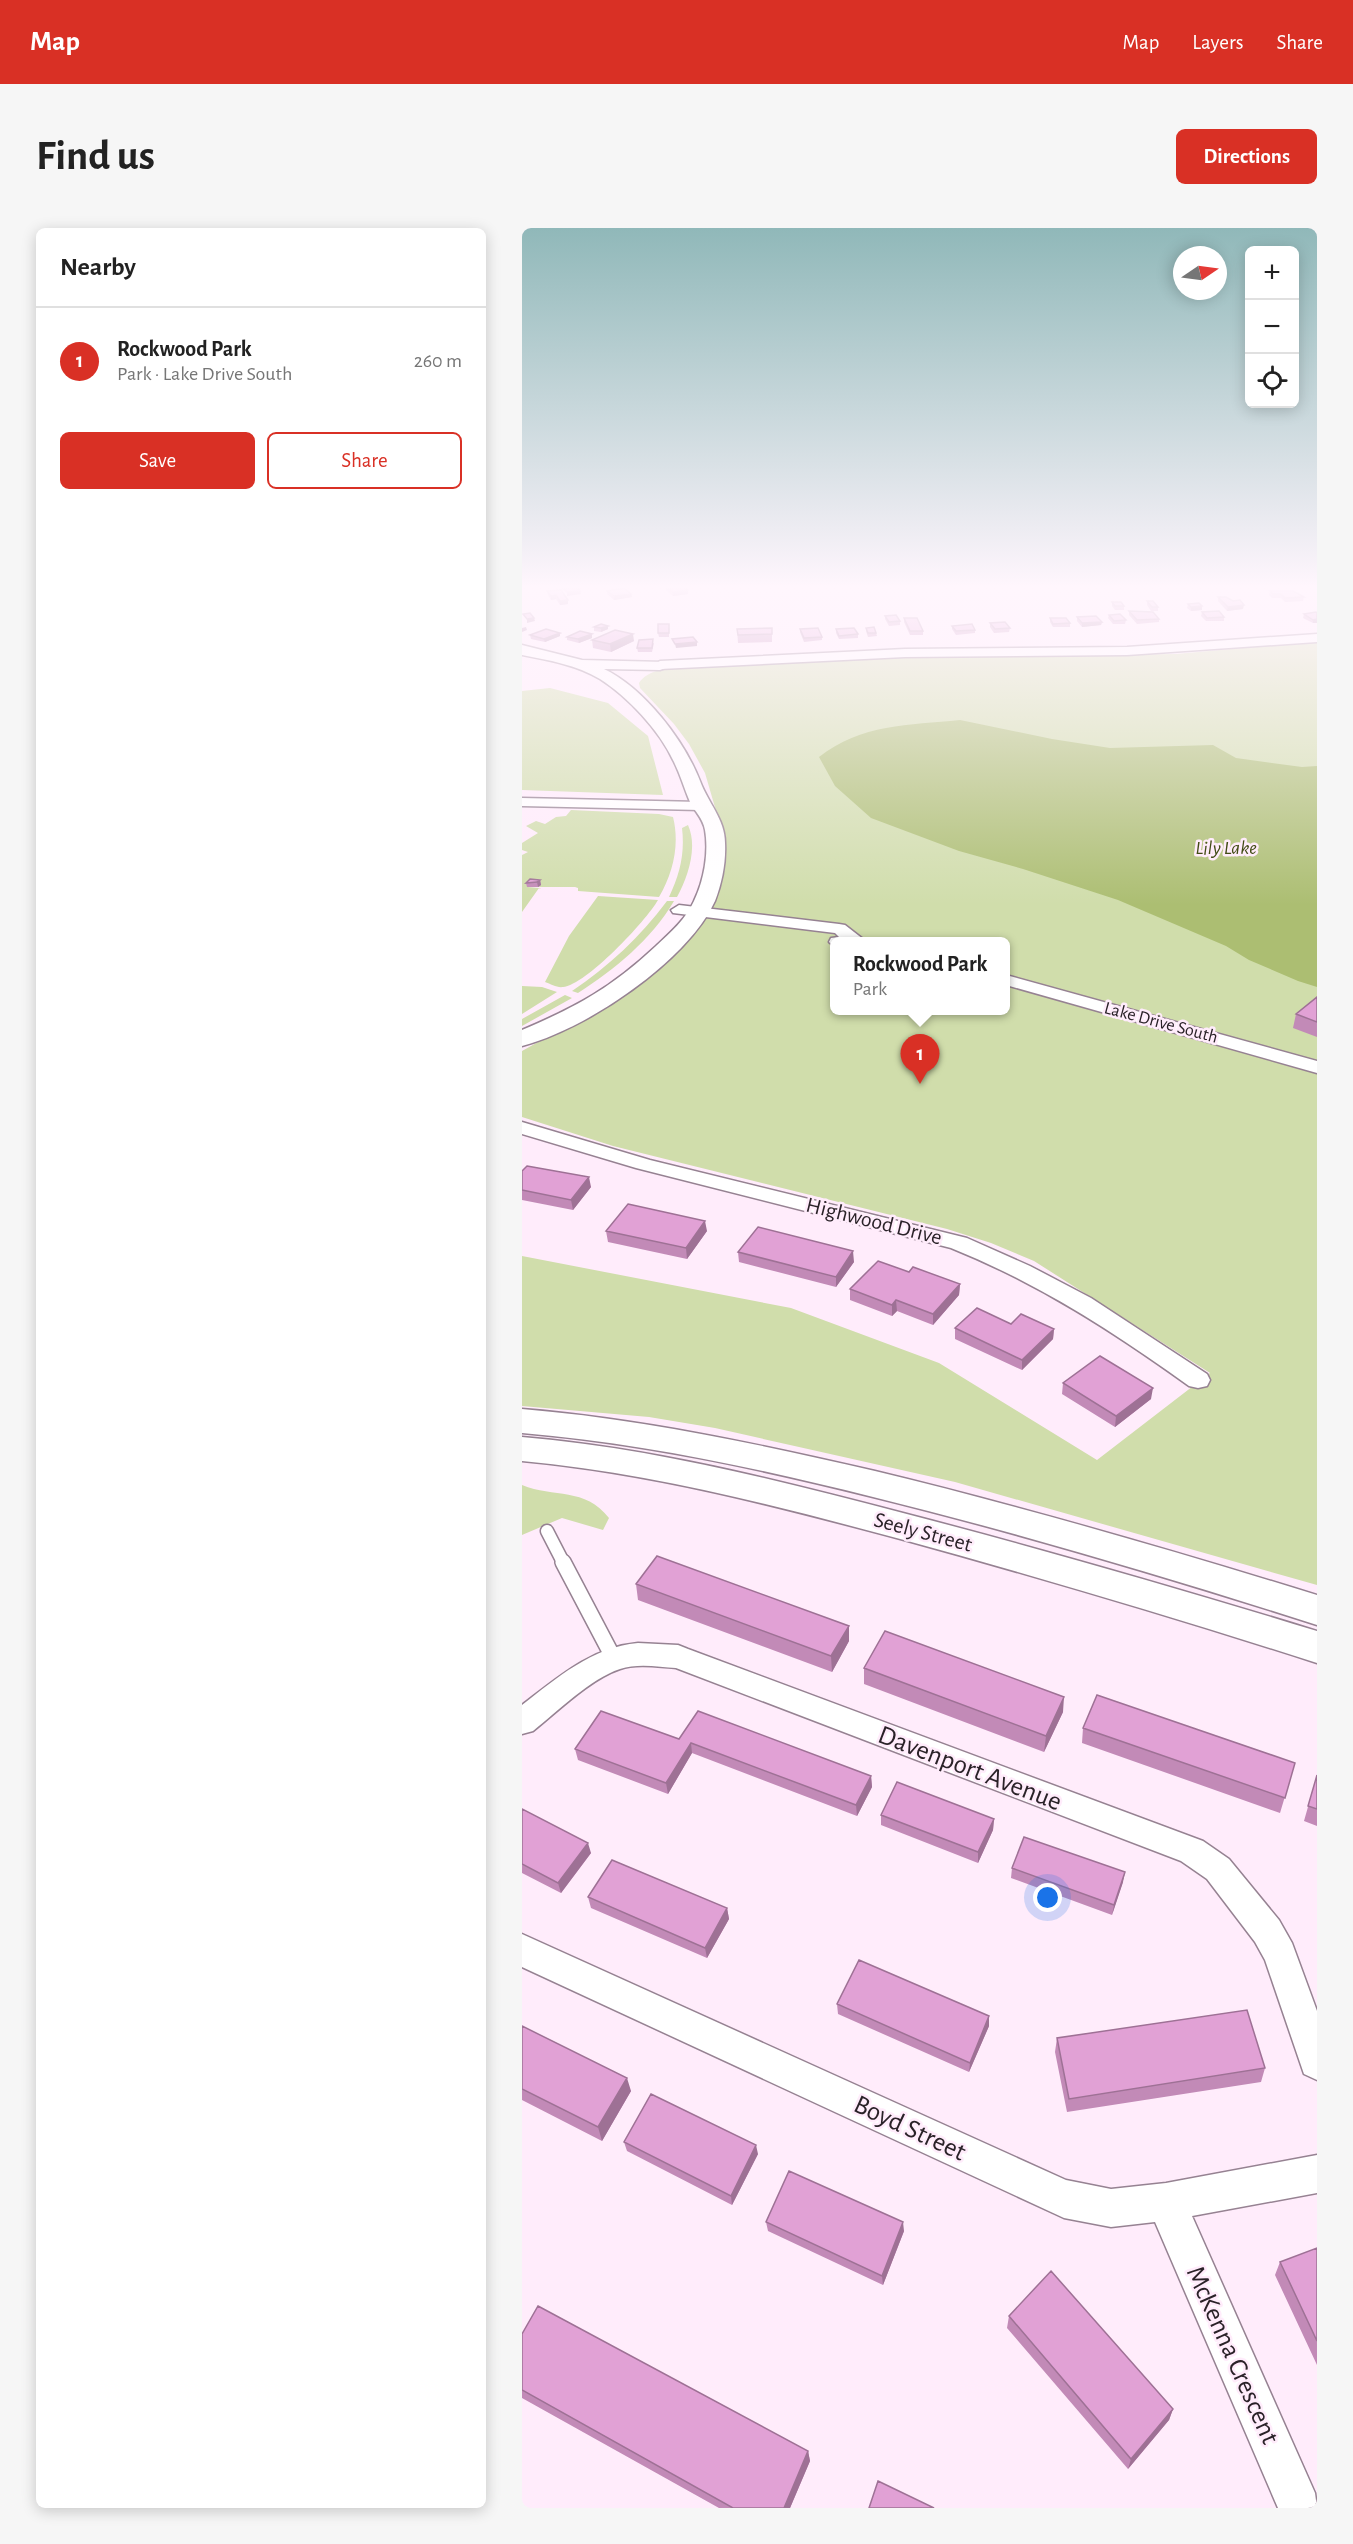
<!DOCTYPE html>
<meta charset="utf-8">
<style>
body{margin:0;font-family:"Alegreya Sans",sans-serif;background:#f6f6f6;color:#222}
.controls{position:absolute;right:18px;top:18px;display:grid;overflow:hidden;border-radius:9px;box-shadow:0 3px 15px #0003}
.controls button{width:54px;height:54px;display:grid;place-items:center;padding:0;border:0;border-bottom:2px solid #e0e0e0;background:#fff;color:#222;font:30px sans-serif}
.compass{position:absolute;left:651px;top:18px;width:54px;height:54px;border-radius:50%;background:#fff;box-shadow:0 3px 15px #0003;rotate:77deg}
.you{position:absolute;left:526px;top:1670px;width:21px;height:21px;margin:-15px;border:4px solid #fff;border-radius:50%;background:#1a73e8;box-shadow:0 0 0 9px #1a73e833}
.badge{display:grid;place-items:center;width:39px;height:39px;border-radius:50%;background:#d93025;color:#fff;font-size:20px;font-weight:700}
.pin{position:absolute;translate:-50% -50px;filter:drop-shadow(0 2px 3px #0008)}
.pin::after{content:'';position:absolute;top:32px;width:21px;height:18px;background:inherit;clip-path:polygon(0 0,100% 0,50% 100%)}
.popup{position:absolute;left:308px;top:709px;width:180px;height:78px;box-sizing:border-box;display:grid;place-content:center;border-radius:9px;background:#fff;filter:drop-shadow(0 2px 4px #0005);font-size:20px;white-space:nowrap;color:#767676}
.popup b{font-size:22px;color:#222}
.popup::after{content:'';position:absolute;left:50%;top:100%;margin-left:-12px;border:12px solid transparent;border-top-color:#fff}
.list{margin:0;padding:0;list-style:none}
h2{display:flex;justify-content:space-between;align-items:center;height:78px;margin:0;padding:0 24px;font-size:26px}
h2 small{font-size:20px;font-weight:400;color:#767676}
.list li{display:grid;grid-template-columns:39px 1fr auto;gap:18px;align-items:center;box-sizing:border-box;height:108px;padding:0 24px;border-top:2px solid #e0e0e0}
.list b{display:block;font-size:22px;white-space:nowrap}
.list p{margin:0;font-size:20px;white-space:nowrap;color:#767676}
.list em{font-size:20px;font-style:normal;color:#767676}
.actions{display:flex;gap:12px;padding:18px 24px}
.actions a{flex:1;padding:14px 0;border:2px solid #d93025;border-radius:9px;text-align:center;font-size:21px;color:#d93025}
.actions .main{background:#d93025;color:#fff}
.icon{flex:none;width:33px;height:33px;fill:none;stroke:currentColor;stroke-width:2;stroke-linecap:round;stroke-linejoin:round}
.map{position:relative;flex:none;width:795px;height:2280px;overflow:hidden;border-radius:9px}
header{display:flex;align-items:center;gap:36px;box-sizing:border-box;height:84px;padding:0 30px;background:#d93025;color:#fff}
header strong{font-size:28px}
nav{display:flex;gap:33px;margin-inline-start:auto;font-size:21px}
.intro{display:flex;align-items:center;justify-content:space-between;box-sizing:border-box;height:144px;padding:0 36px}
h1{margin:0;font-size:42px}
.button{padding:15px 27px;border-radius:9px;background:#d93025;color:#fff;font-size:21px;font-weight:700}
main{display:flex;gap:36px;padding:0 36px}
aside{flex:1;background:#fff;border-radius:9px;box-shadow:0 3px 15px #0003}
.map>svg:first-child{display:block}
</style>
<header>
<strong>Map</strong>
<nav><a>Map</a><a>Layers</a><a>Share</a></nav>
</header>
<div class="intro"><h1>Find us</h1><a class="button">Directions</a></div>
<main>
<aside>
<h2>Nearby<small></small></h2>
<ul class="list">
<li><span class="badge">1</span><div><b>Rockwood Park</b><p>Park · Lake Drive South</p></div><em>260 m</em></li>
</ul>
<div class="actions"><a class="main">Save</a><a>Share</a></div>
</aside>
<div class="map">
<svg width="795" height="2280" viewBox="0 0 795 2280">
<rect width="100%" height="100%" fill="#ffecfb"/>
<path fill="#d0ddab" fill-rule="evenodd" d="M795,413V1357L433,1254L277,1219L193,1200L127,1189L0,1178V1028L269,1080L417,1135L575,1232L688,1145L512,1033L469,1015L425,1001L91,918L0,889V823L54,793L174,696L199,600L183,545L167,516L152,496L118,460L117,455C126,441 146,441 160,439L403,429L654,426ZM312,714H484V782H312Z
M28,460L86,475L126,508L141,567L0,562V463Z
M49,582L137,586L151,589C158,617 151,645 137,669L56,663V660L53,659H6L49,663L17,660L0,684V627L6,624L0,622V615L16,605L4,598L14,593L23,596L34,589L44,588Z
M166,597C176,619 166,649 155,669H147C158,646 163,625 160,600Z
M76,668L136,672C124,693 64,757 41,759C35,760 29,756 23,754L47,708Z
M145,673H152C129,712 93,741 56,765L50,763C87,738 118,709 145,673Z
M0,758L20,759L35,764L0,786Z
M43,767L50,770L0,798V791Z
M0,1257C32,1270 63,1259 87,1290L81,1302L40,1290L0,1307Z"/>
<path fill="#acbe72" d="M438,492L530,511L588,520L691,517L714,530L780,539L795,538V759L776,753L727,732L704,718L596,672L501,641L437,623L349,590L313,558L297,529C339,496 387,497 438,492Z"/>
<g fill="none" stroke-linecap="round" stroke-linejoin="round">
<defs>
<path id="service-far1" d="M25,1303L42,1336"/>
<path id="service" d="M41,1334L92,1431"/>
<path id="minor" d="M795,406V414L605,427L383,429L138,441L132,437L138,433L383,421L605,419Z
M0,570L178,574L185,578L178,582L0,578Z
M157,677L317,696L323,697L341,711L340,714H312V718L307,714L309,710L317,709L313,705L151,685L149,682Z
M484,747L795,833V845L484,757Z
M0,894L128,932L445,1010L508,1038L569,1070L685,1146L688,1152L685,1158L676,1160L667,1158C592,1104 516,1055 429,1020L114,940L0,906Z
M116,1415L156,1417L166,1421L681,1613L707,1631L757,1692L770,1715L795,1783V1852L782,1846L743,1732L733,1714L685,1651L659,1633L154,1440C137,1439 116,1435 98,1441C68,1451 36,1483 11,1503L0,1506V1477C35,1450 70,1419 116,1415Z
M0,1706L544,1952L589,1961L644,1955L795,1927V1965L670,1988L793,2265L795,2280H756L633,1994L589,1999L542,1990L529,1984L0,1739Z"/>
<path id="tertiary" d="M0,417L60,432L143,434L146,437L143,440L138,442L82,441C122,460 162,512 178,553C186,575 203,591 203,615C204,634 200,655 193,673C166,733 63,802 0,818V802C56,778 89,760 134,718C148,705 164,691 172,673C182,652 187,625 183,602C181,590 173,584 168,574C162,560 158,545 151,532C137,502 106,469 78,451C55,437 26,432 0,427Z"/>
<path id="secondary" d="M0,1181C120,1191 236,1216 353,1243C502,1279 649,1322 795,1367V1397C648,1350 501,1306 351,1269C235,1240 119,1215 0,1205Z
M0,1209C130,1220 255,1252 381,1285C520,1321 658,1361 795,1403V1435C658,1391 520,1350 382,1312C255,1278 130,1245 0,1233Z"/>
</defs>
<use href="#service-far1" stroke="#968292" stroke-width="15"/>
<use href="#service" stroke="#968292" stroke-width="18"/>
<use href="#minor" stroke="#968292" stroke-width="3"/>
<use href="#tertiary" stroke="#968292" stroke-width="3"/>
<use href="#secondary" stroke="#968292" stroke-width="3"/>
<use href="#service-far1" stroke="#fff" stroke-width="12"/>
<use href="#service" stroke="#fff" stroke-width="15"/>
<use href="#minor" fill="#fff" fill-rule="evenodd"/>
<use href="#tertiary" fill="#fff" fill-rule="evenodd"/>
<use href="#secondary" fill="#fff" fill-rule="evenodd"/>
</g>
<path fill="#c28ab7" d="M144,358L166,366L151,368L144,362Z
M483,358H510L509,359H483Z
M25,363L46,372V376L38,377L34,371L29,372L26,367Z
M85,363L109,366L110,369L92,372L85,366Z
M748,363L782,369L781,373L763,374L759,370H750L747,367Z
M696,369L721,381L705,383L696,373Z
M625,373L636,379V383H629L625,377Z
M590,374L602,378V382H593L590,378Z
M666,376L680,378V382L669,383L665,380Z
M607,383L637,391V394L615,396L607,387Z
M680,384L702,389V393H684L679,388Z
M794,384L791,395L781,390L782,386Z
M587,387L604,392L603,396H591L586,390Z
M363,388L378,393V397L367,398L363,391Z
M555,389L580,394L579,397L560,399L555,393Z
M382,390L401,403V407H388L382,394Z
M528,390L548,395V399H531L528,394Z
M468,395L488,400L487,404L472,405L468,399Z
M147,396V409H137L136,405Z
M430,398L453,402V405L434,407L430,401Z
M72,399L86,401L79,404L72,403Z
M250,400V414L216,415L215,401Z
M344,400L354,405L355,408L346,409L344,403Z
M278,401L300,409V412L282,414L278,404Z
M314,401L336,406V410L317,411L314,405Z
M38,405V408L23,414L9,411L8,407Z
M45,409L70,410L57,415L45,412Z
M70,412L112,413L89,424L71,420Z
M132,415L130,424H116L115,420Z
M18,652L19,657L16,659H5L4,655Z
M795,769V809L771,800L774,786Z
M0,943L69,959L51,982L0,972Z
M84,1003H185L165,1031L86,1014Z
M216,1024L332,1034L314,1059L217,1034Z
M387,1044L438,1056L437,1067L411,1097L375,1083L370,1088L328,1072V1061Z
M433,1100L532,1101L531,1111L500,1142L433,1111Z
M541,1155L629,1171L593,1199L540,1166Z
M114,1356L327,1398V1413L310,1444L116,1372Z
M342,1440L541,1484L522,1524L342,1456Z
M561,1500L773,1535L758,1585L560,1515Z
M157,1511L349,1548L350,1559L335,1588L170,1525L146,1566L56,1532L53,1521Z
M795,1547V1598L782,1593Z
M0,1581L69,1625L39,1665L0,1645Z
M359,1587L472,1591L471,1602L456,1635L359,1597Z
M490,1640L601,1654L590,1687L489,1650Z
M66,1669L205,1680L207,1691L185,1730L69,1680Z
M315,1776L467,1798L447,1844L316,1786Z
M0,1798L109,1863L80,1913L0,1872Z
M535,1810L743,1840L739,1854L545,1884L533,1824Z
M102,1914L236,1926L210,1977L105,1923Z
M244,1994L382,2003L361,2057L246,2003Z
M795,2020V2137L753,2047L758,2034Z
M487,2088L651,2181L647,2192L606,2241L485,2100Z
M0,2106L286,2223L288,2233L268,2280H197L0,2170Z"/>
<path fill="#9e7195" d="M166,362V366L151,368V364Z
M58,363L59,366L45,368V364Z
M109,366L110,369L92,372V368Z
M34,367V371L29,372V368Z
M46,372V376L38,377V373Z
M722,377L721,381L705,383L706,379Z
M680,378V382L669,383V379Z
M12,390L13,393L5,395V391Z
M795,391V395H791V392Z
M580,394L579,397L560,399V395Z
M86,398V401L79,404V400Z
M4,399L5,402L0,404V400Z
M38,405V408L23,414L22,411Z
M70,406V410L57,415L56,411Z
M111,406L112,413L89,424L88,416Z
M175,414V418L154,420L153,416Z
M18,652L19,657L16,659L15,654Z
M67,949L69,959L51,982L49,972Z
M183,993L185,1003L165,1031L164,1020Z
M331,1023L332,1034L314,1059V1049Z
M438,1056L437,1067L411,1097V1086Z
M374,1072L375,1083L370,1088V1077Z
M532,1101L531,1111L500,1142V1132Z
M631,1160L629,1171L593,1199L594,1188Z
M327,1398V1413L310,1444L309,1428Z
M542,1469L541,1484L522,1524L524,1508Z
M169,1515L170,1525L146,1566L144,1555Z
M349,1548L350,1559L335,1588L334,1577Z
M472,1591L471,1602L456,1635V1624Z
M66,1615L69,1625L39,1665L36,1655Z
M603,1644L601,1654L590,1687L592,1677Z
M205,1680L207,1691L185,1730L183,1720Z
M467,1788V1798L447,1844L448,1835Z
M105,1850L109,1863L80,1913L76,1899Z
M234,1917L236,1926L210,1977L209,1968Z
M381,1994L382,2003L361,2057L360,2048Z
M651,2181L647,2192L606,2241L609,2231Z
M286,2223L288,2233L268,2280H262Z"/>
<path fill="#e1a1d5" stroke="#9e7195" stroke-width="1.5" d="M54,358L58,363L45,364L40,360Z
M144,358H161L166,362L151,364Z
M102,360L109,366L92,368L85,363Z
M39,362L46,372L38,373L34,367L29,368L25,363Z
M748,363H771L782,369L763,370L759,366H751Z
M696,369H704L711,373L718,372L722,377L706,379Z
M625,373H631L636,379H630Z
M590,374H599L602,378H593Z
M677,375L680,378L669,379L666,376Z
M607,383L631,384L637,391L615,392Z
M697,383L702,389L685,390L680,384Z
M794,384L795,385V391L791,392L782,386Z
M8,385L12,390L5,391L1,386Z
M598,386L604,392L592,393L587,387Z
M374,387L378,393L367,394L363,388Z
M574,388L580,394L560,395L555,389Z
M382,390H395L401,403H388Z
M528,390H544L548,395L531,396Z
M483,394L488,400L473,401L468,395Z
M79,396L86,398L79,400L72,399Z
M136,396H147V405H136Z
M450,396L453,402L434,403L430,398Z
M352,399L354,405H346L344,400Z
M250,400V406L216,407L215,401Z
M296,400L300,409L282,410L278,401Z
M332,400L336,406L317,408L314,401Z
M24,401L38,405L22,411L8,407Z
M93,402L111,406L88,416L70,412Z
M58,403L70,406L56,411L45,409Z
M171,409L175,414L153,416L150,411Z
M131,411L130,420H115L117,412Z
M8,651L18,652L15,654L4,655Z
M795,769V794L774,786Z
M5,938L67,949L49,972L0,962V943Z
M106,976L183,993L164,1020L84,1003Z
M236,999L331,1023L314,1049L216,1024Z
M356,1033L387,1044L391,1039L438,1056L411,1086L374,1072L370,1077L328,1061Z
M455,1080L489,1096L499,1086L532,1101L500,1132L433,1100Z
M578,1128L631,1160L594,1188L541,1155Z
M135,1328L327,1398L309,1428L114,1356Z
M363,1403L542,1469L524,1508L342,1440Z
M575,1467L773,1535L763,1570L561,1500Z
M79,1483L157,1511L176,1483L349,1548L334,1577L169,1515L144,1555L53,1521Z
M795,1547V1581L786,1578Z
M375,1554L472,1591L456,1624L359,1587Z
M0,1581L66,1615L36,1655L0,1636Z
M502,1609L603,1644L592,1677L490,1640Z
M90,1632L205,1680L183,1720L66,1669Z
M337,1732L467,1788L448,1835L315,1776Z
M725,1782L743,1840L547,1871L535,1810Z
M0,1798L105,1850L76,1899L0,1861Z
M129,1866L234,1917L209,1968L102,1914Z
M267,1943L381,1994L360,2048L244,1994Z
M795,2020V2113L758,2034Z
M529,2043L651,2181L609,2231L487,2088Z
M16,2078L286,2223L262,2280H211L0,2162V2106Z
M356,2253L412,2280H347Z"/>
<linearGradient id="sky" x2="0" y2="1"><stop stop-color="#90b8b9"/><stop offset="0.53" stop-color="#fff6fd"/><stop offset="1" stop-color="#fff6fd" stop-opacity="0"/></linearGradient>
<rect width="795" height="677" fill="url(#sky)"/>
<g text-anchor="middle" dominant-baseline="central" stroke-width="5" stroke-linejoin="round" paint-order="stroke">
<g font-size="18" fill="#2a2228" stroke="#ffecfb">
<text transform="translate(639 795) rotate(15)">Lake Drive South</text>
</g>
<g font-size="20" font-style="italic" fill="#414b14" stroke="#ffecfb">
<text x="704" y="620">Lily Lake</text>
</g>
<g font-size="22" fill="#2a2228" stroke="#ffecfb">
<text transform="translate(352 993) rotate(14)">Highwood Drive</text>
<text transform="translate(401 1304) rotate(15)">Seely Street</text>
</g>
<g font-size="27" fill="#2a2228" stroke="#ffecfb">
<text transform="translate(448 1540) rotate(21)">Davenport Avenue</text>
<text transform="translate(388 1900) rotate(25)">Boyd Street</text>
<text transform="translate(711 2127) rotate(66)">McKenna Crescent</text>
</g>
</g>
</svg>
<div class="controls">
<button>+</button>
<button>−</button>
<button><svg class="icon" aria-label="locate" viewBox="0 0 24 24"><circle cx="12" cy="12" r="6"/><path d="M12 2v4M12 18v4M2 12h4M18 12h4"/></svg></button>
</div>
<svg class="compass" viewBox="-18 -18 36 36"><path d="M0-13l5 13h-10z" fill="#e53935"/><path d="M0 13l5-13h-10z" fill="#767676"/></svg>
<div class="you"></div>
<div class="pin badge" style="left:398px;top:856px">1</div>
<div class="popup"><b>Rockwood Park</b>Park</div>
</div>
</main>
